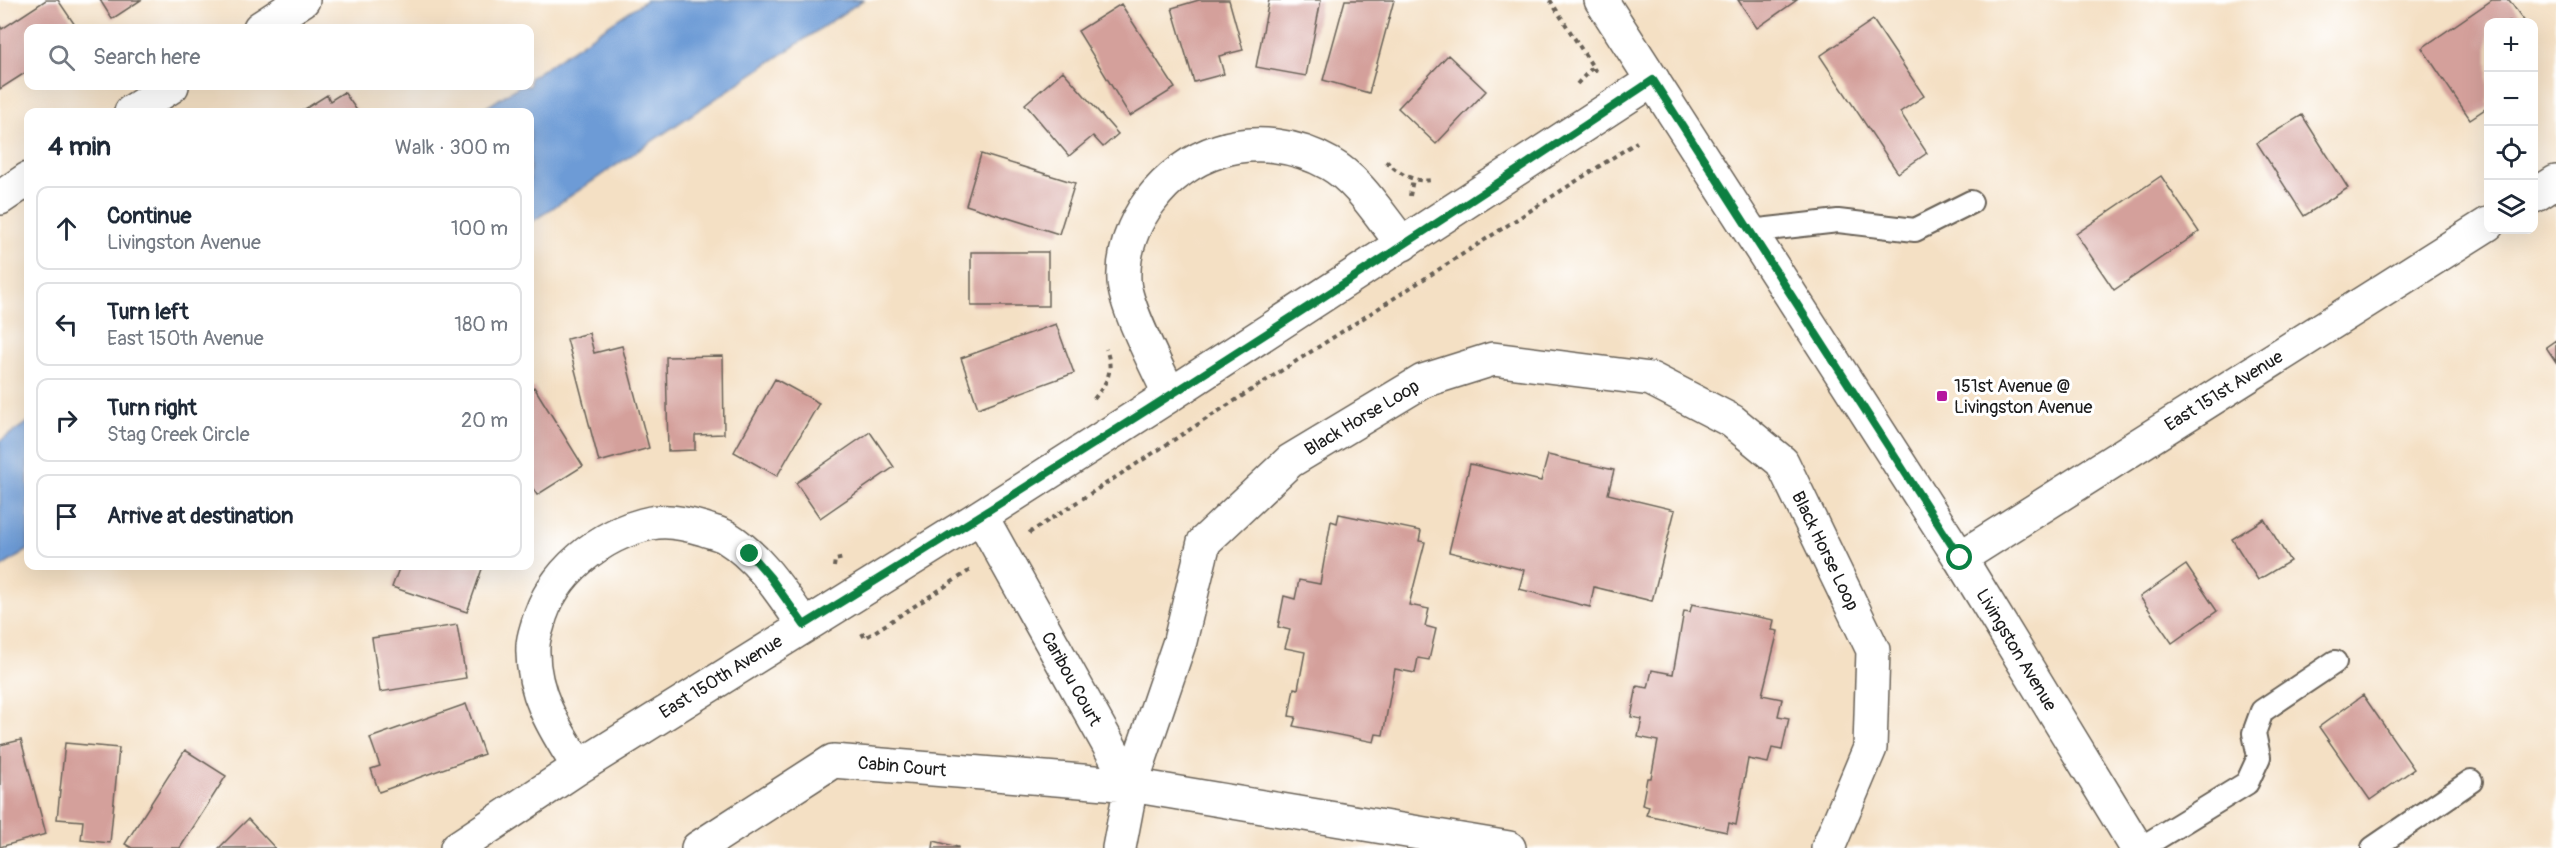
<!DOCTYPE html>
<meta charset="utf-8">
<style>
body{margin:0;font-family:Pangolin,sans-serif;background:#f2f2f3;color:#1f2937}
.controls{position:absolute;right:18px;top:18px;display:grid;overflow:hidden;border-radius:12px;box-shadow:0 6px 24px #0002}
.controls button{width:54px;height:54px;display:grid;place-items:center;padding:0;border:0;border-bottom:2px solid #e0e1e3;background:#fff;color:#1f2937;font:30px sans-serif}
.stop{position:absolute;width:18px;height:18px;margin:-14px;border:4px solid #0b8043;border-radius:50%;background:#fff}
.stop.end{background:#0b8043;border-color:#fff;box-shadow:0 2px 6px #0008}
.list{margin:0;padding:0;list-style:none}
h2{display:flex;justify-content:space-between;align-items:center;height:78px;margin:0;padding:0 24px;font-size:26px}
h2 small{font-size:20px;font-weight:400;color:#747a83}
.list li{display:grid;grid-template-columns:39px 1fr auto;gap:18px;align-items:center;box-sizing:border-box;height:84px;margin:0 12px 12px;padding:0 12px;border:2px solid #e0e1e3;border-radius:12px}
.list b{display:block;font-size:22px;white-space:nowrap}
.list p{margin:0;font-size:20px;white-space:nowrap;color:#747a83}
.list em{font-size:20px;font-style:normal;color:#747a83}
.icon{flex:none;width:33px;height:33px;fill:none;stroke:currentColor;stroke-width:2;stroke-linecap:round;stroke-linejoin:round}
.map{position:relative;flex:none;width:2556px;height:848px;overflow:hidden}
.search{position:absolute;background:#fff;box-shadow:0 6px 24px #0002;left:24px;top:24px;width:510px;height:66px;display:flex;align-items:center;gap:15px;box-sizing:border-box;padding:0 21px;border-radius:12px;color:#747a83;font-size:22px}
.panel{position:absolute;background:#fff;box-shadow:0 6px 24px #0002;left:24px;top:108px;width:510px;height:462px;border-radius:12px}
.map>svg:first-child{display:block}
</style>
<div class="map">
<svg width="2556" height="848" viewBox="0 0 2556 848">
<rect width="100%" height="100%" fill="#fff"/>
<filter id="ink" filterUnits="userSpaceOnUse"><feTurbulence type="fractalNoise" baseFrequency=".0167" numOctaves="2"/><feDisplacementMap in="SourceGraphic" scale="12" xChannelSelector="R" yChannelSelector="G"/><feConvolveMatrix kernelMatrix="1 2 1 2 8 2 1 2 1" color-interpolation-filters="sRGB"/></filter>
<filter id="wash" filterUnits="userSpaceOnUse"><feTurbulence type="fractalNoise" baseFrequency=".008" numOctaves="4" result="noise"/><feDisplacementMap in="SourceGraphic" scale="24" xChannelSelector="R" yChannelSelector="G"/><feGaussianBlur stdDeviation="1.35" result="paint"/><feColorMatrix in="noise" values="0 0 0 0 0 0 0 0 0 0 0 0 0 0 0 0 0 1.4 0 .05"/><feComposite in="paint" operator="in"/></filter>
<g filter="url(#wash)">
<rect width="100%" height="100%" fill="#f4e0c4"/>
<path fill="#6d9bd6" stroke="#445c79" stroke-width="1.5" d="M646,0H863L530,223V112H479L519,86H530V78Z
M28,422V550L0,568V441Z"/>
<g id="blocks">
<path fill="#d4a09b" d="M46,0H58L77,28H28V71L0,89V26L2,29Z
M100,0H141L112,19Z
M1199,0H1229L1243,50L1219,56L1224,74L1194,82L1172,8Z
M1269,0H1321L1306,76L1256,67Z
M1345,0H1394L1369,93L1323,80Z
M1738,0H1797L1757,28Z
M2492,0H2509L2525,22H2488V107L2470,119L2422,48Z
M1121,4L1175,88L1130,116L1078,31Z
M1873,20L1924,96L1900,112L1927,153L1898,173L1820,56Z
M1448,55L1486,91L1436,144L1398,108Z
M1063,71L1118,134L1103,147L1093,136L1069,156L1025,104Z
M344,92L358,112H300L327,95L330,101Z
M2302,115L2348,188L2304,216L2257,143Z
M981,154L1075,183L1059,234L966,205Z
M2161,176L2199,232L2114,290L2076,234Z
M971,252H1048V306H971Z
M1056,324L1074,373L978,408L961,358Z
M589,333L594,353L622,346L649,448L599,462L567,339Z
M2556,340V362L2546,347Z
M723,356L724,434L695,435V450L668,451L666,357Z
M775,379L819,403L777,476L734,452Z
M534,387L583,466L537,495L530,484V390Z
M870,432L894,467L820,518L796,483Z
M1548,455L1614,470L1608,494L1675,510L1652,601L1594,587L1590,607L1519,589L1524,570L1449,552L1470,464L1541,481Z
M1339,514L1421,531L1419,541L1425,542L1409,605L1429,609L1425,626L1436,629L1429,660L1418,658L1415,673L1395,669L1383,735L1376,734L1374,742L1293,726L1296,717L1289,716L1294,688L1298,689L1305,652L1285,648L1290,630L1278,627L1284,596L1295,599L1299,580L1320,584L1331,521L1337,523Z
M2264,519L2290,561L2258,580L2232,539Z
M2186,565L2217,611L2172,643L2140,597Z
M400,566H483L467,612L392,587Z
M1692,604L1774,620L1772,630L1778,631L1762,695L1782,699L1778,716L1789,718L1782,750L1772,748L1768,763L1748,759L1736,825L1729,823L1727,832L1646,815L1649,807L1642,805L1647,778H1651L1658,741L1638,737L1642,719L1631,717L1637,686L1648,688L1652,670L1673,674L1684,611L1690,612Z
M457,625L466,678L380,692L372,638Z
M2363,695L2414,769L2370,800L2319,727Z
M466,704L484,754L379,792L371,769L380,766L370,738Z
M21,740L46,834L0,847V745Z
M65,743L119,748L110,843L81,840L83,821L57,819Z
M185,750L226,776L180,848H132L125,844Z
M248,819L275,848H219Z
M934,841L958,847V848H933Z"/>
</g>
</g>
<g filter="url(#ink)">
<use href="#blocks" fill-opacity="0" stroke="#686157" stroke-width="1.5"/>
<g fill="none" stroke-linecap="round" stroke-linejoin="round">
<defs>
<path id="service" d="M1750,231L1838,221L1915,230L1971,202
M2141,848L2247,783L2259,757L2254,733L2262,711L2335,662
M2373,848L2471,781"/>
<path id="minor" d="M260,28L303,0
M131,112L172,86
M2534,196L2556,182
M0,198L28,179
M1170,395C1158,369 1125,307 1124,281C1121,224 1165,168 1219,151C1255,139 1297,145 1330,164C1360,181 1381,218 1403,244
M981,516L1131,785L1119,848
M1960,558L2488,224
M579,767C555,730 531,692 533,646C533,639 536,631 538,624C551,573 600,534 651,523C668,519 688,524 704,529C711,532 719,533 726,537C760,558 781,592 804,625
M1131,785L1180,641L1204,542L1290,461L1423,381L1493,359L1651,379L1732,421L1782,462L1873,650L1870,748L1828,848
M457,848L579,767L981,516L1170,395L1653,80
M698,848L833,761L1131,785L1509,848"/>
<path id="tertiary" d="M1601,0L1960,558L2137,848"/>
</defs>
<use href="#service" stroke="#686157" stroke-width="26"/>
<use href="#minor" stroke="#686157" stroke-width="36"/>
<use href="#tertiary" stroke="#686157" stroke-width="36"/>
<path stroke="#686157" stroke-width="4" stroke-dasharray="4.5 4.5" stroke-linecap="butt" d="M1550,0L1598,75
M1577,84L1593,67
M1386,161C1398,173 1414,183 1432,180
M1410,196L1413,179
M1094,399C1108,381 1114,371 1106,349
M1029,533L1637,142
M834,567L835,560L844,558
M862,633L865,638L972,569"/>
<use href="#service" stroke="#fff" stroke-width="22"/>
<use href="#minor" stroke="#fff" stroke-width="33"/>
<use href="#tertiary" stroke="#fff" stroke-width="33"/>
</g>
</g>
<g fill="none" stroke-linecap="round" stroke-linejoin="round" filter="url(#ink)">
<path stroke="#0b8043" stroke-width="8" d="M750,554L770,577L804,625C1090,449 1373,267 1653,80L1960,558"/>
</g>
<rect fill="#b5179e" stroke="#fff" stroke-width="2" x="1936" y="390" width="12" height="12" rx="3"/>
<g text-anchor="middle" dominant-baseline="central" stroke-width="6" stroke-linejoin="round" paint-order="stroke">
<g font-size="18" fill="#1c1c1c" stroke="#fff" text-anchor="start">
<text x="1954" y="386">151st Avenue @<tspan x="1954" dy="21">Livingston Avenue</tspan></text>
</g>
<g font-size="18" fill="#1c1c1c" stroke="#fff">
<text transform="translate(2224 391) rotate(-32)">East 151st Avenue</text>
<text transform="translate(1362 418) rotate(-31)">Black Horse Loop</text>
<text transform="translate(1825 551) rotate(64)">Black Horse Loop</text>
<text transform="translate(2016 650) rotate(59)">Livingston Avenue</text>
<text transform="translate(721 677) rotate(-32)">East 150th Avenue</text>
<text transform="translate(1071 679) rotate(61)">Caribou Court</text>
<text transform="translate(902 767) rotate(5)">Cabin Court</text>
</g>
</g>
</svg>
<div class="controls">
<button>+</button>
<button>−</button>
<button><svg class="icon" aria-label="locate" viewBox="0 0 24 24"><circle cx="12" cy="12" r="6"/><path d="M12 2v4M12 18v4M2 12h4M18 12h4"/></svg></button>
<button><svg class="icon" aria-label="layers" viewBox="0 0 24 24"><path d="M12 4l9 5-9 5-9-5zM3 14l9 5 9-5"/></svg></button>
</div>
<div class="stop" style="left:1960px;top:558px"></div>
<div class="stop end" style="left:750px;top:554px"></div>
<div class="search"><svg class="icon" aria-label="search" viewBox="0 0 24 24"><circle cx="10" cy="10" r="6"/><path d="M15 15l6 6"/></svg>Search here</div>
<section class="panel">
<h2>4 min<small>Walk · 300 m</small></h2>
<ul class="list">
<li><svg class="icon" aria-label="ahead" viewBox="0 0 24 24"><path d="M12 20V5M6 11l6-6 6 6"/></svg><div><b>Continue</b><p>Livingston Avenue</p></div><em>100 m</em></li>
<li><svg class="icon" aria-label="left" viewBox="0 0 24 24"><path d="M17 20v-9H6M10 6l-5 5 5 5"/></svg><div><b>Turn left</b><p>East 150th Avenue</p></div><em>180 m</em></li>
<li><svg class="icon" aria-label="right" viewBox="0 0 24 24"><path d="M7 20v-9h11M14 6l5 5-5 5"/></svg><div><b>Turn right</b><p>Stag Creek Circle</p></div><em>20 m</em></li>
<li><svg class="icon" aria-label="arrive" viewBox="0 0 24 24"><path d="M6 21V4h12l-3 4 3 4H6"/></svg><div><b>Arrive at destination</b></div></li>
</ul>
</section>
</div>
